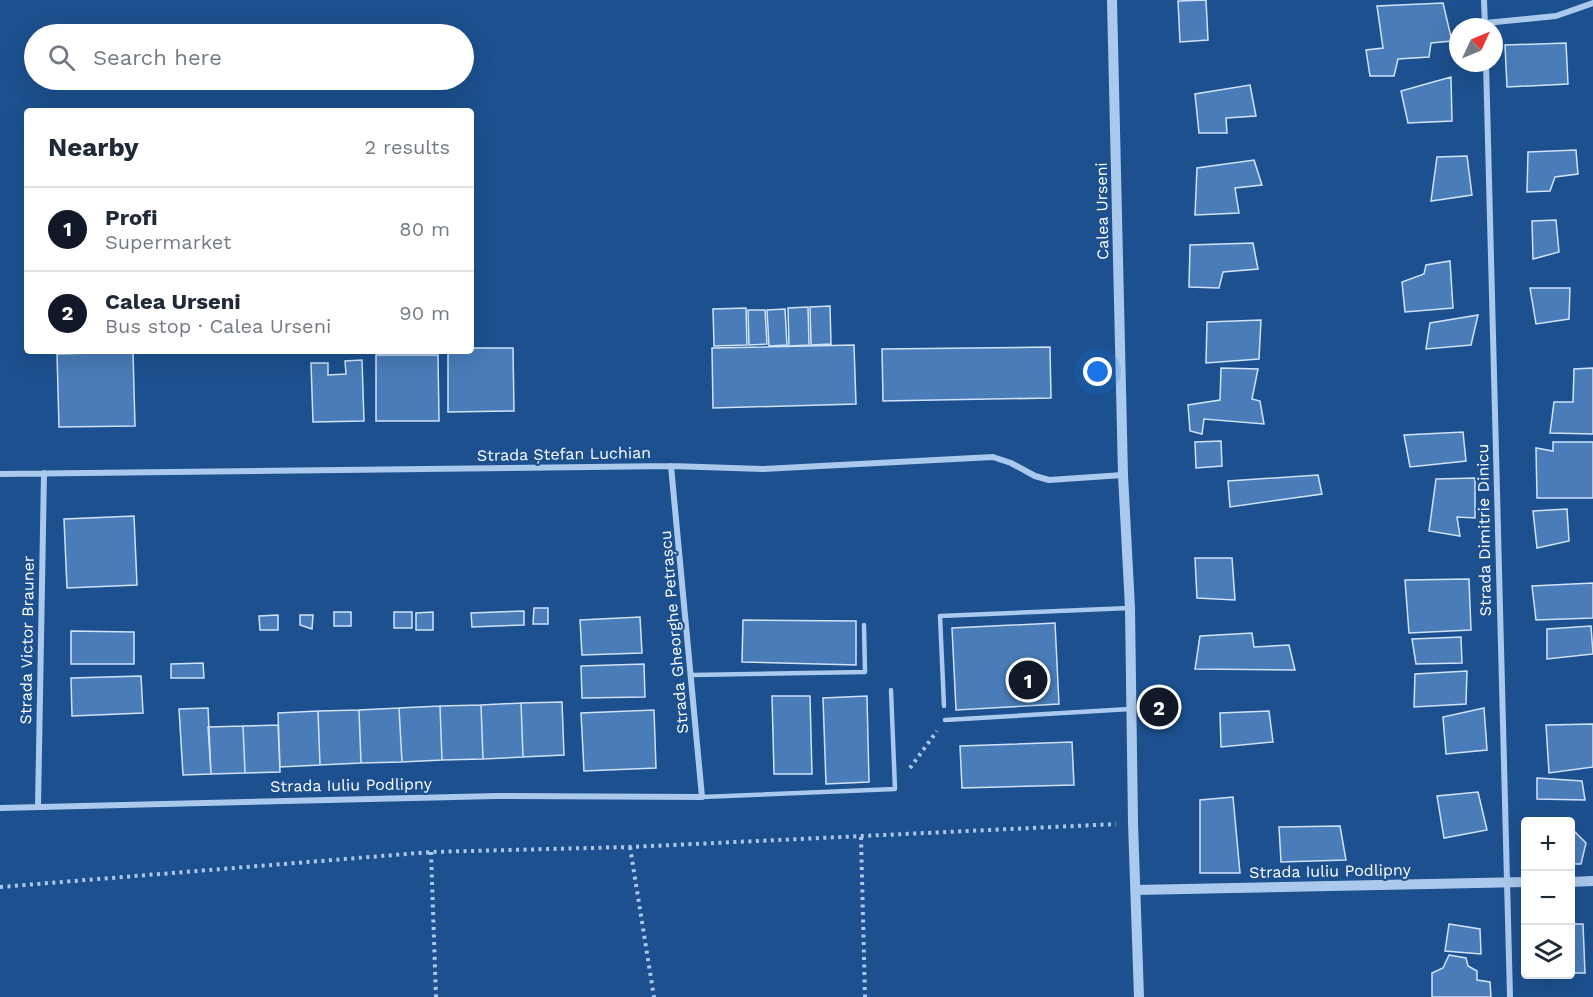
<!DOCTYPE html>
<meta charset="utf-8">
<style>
body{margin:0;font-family:"Work Sans",sans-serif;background:#f6f6f7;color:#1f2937}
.controls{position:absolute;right:18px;bottom:18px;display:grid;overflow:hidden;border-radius:6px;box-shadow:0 6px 24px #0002}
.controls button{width:54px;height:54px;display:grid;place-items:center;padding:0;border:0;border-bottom:2px solid #e0e1e3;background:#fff;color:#1f2937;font:30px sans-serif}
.compass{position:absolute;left:1449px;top:18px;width:54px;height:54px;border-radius:50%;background:#fff;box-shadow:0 6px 24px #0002;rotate:46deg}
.you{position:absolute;left:1098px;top:372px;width:21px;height:21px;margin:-15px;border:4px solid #fff;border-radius:50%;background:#1a73e8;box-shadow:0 0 0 9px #1a73e833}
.badge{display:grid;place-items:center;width:39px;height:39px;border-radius:50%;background:#111827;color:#fff;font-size:20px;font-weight:700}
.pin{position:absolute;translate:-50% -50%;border:3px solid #fff;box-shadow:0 2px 6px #0006}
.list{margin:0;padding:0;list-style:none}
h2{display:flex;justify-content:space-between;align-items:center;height:78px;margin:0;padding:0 24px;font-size:26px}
h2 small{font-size:20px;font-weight:400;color:#747a83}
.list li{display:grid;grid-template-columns:39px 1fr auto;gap:18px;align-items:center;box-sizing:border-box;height:84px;padding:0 24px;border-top:2px solid #e0e1e3}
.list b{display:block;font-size:22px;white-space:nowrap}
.list p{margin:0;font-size:20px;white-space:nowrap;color:#747a83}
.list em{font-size:20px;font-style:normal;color:#747a83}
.icon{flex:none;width:33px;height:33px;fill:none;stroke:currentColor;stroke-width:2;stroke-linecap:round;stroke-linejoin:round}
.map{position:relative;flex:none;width:1593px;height:997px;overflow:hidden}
.search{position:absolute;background:#fff;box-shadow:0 6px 24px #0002;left:24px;top:24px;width:450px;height:66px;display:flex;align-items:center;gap:15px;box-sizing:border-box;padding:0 21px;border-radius:33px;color:#747a83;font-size:22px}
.panel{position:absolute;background:#fff;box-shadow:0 6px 24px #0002;left:24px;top:108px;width:450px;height:246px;border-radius:6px}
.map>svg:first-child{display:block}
</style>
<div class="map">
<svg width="1593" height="997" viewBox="0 0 1593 997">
<rect width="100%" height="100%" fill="#1c508e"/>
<path fill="#497cb8" stroke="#d0e3fa" stroke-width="1.5" d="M1206,0L1208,40L1180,42L1178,1Z
M1443,3L1452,41L1431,43L1429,57L1398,59L1394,76H1370L1366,50L1383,48L1377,6Z
M1566,43L1568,84L1507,87L1505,45Z
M1451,77L1452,121L1408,123L1401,91Z
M1250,85L1256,116L1226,118L1227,133H1199L1195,94Z
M1576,150L1578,174L1555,177L1550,191L1527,192L1528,152Z
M1467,156L1472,195L1431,201L1437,157Z
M1254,160L1262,185L1235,188L1239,213L1195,215L1197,168Z
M1556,220L1559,252L1533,259L1532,221Z
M1253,243L1258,269L1223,272L1219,288L1189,287L1190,245Z
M1450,261L1453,308L1405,312L1402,282L1424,274L1426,265Z
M1530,288H1570L1569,319L1536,324Z
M830,306L831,344L811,345L810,307Z
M808,307L809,345L789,346L788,308Z
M746,308L747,345L714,346L713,309Z
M785,309L787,345L769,346L767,310Z
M748,310H765L767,344L749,345Z
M1478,315L1471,345L1426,349L1430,323Z
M1261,320L1259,359L1206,363L1207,322Z
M854,345L856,404L713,408L712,348Z
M1050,347L1051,398L883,401L882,349Z
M471,348H513L514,411L448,412V351H471Z
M133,352L135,426L59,427L57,354Z
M376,355H438L439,421H376Z
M362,360L364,421L313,422L311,363H328V375L346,374L345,361Z
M1221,368L1258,369L1252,399L1260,401L1264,424L1204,419L1202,434L1190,431L1188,405L1220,400Z
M1593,368V434L1550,433L1554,402H1573L1574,369Z
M1463,432L1466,461L1410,467L1404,435Z
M1221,441L1222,466L1196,468L1195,442Z
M1553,442H1593V498H1537L1536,448L1553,451Z
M1318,475L1322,494L1230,507L1228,481Z
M1475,478V518L1457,517L1460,536L1429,531L1436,479Z
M1567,509L1569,541L1537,548L1533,511Z
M134,516L137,585L67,588L64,519Z
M1195,558H1232L1235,600L1197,598Z
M1469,579L1471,630L1409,633L1405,580Z
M1593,583V618L1536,620L1532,586Z
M534,608H548V624H533Z
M524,611V625L472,627L471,613Z
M334,612H351V626H334Z
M394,612H412V628H394Z
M433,612V630H416V613Z
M278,615V630H260L259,616Z
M300,615H313L312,629L300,625Z
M640,617L642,653L582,655L580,620Z
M743,620L856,621V665L742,662Z
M1055,623L1059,704L956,710L952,628Z
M1591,626L1593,654L1547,659V629Z
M71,631L134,632V664H71Z
M1252,633L1254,647L1289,645L1295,670L1195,669L1200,636Z
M1461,637L1462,663L1416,664L1412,639Z
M203,663L204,678H171V664Z
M644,664L645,697L582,698L581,666Z
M1467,671L1466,704L1414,707L1415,674Z
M141,676L143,713L72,716L71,678Z
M772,696H810L812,774H774Z
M867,696L869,782L826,784L823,698Z
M562,702L564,755L523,757L521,703Z
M521,703L523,757L483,759L481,705Z
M481,705L483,759L442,760L440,706Z
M440,706L442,760L402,762L399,708Z
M208,708L211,774L183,775L179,709Z
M399,708L402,762L361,763L359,710Z
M1484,708L1487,750L1446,754L1443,717Z
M359,710L361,763L320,765L318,711Z
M654,710L656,768L584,771L581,713Z
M318,711L320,765L280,767L278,713Z
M1269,711L1273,742L1221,747L1220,713Z
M1593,724V767L1549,773L1546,725Z
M278,725L280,772L245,773L243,726Z
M243,726L245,773L211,774L208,727Z
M1072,742L1074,785L962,788L960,746Z
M1537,778L1582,781L1585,800L1537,799Z
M1478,792L1487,830L1444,838L1437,796Z
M1233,797L1240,873H1200V800Z
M1340,826L1346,860L1281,862L1279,827Z
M1570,827L1586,843L1581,864H1570Z
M1449,924L1480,929L1481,954L1445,951Z
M1570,924H1583L1585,973H1570Z
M1449,955L1466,958L1468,966L1477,971V980L1490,982L1491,997H1432V973L1443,968Z"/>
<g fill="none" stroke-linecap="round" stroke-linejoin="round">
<path stroke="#aac9ed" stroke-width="4" stroke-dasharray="3 4.5" stroke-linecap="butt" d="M910,768L937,731
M861,837L865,997
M630,847L654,997
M431,852L436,997
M0,887L431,852L630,847L1116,824"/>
<path stroke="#aac9ed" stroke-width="4.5" d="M692,675L865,672L864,625
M944,706L940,616L1130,608
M945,720L1130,709
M702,797L895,789L891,690"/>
<path stroke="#aac9ed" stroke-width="6" d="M1484,0L1485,26
M1485,23L1556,16L1593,3
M1486,63L1510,997
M0,474L671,466L763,469L993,457L1011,463L1035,476L1049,480L1123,475
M38,807L44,473
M0,808L497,796L702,797L671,466"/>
<path stroke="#aac9ed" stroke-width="10" d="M1112,0L1123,475L1130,608L1133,823L1139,997
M1570,882L1593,881
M1135,890L1526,882"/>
</g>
<g text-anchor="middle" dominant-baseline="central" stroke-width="4.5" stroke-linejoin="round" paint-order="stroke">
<g font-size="16" fill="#fff" stroke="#1c508e">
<text transform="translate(1102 211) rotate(-91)">Calea Urseni</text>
<text transform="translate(564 454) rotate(-1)">Strada Ștefan Luchian</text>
<text transform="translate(1484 530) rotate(-91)">Strada Dimitrie Dinicu</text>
<text transform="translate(674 632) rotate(-95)">Strada Gheorghe Petrașcu</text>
<text transform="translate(27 640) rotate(-89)">Strada Victor Brauner</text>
<text transform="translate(351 785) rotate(-1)">Strada Iuliu Podlipny</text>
<text transform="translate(1330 871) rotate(-1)">Strada Iuliu Podlipny</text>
</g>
</g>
</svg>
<div class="controls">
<button>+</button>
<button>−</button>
<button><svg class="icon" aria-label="layers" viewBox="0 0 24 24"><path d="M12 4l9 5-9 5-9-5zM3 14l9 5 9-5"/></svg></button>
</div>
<svg class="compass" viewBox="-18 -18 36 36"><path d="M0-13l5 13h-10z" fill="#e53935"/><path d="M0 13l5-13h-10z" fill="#747a83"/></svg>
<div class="you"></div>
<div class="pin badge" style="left:1028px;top:680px">1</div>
<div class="pin badge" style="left:1159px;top:707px">2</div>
<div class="search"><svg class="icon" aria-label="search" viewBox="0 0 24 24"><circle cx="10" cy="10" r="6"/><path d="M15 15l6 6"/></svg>Search here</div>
<section class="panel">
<h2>Nearby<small>2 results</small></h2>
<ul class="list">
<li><span class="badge">1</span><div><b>Profi</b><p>Supermarket</p></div><em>80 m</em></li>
<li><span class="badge">2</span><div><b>Calea Urseni</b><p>Bus stop · Calea Urseni</p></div><em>90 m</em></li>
</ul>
</section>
</div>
